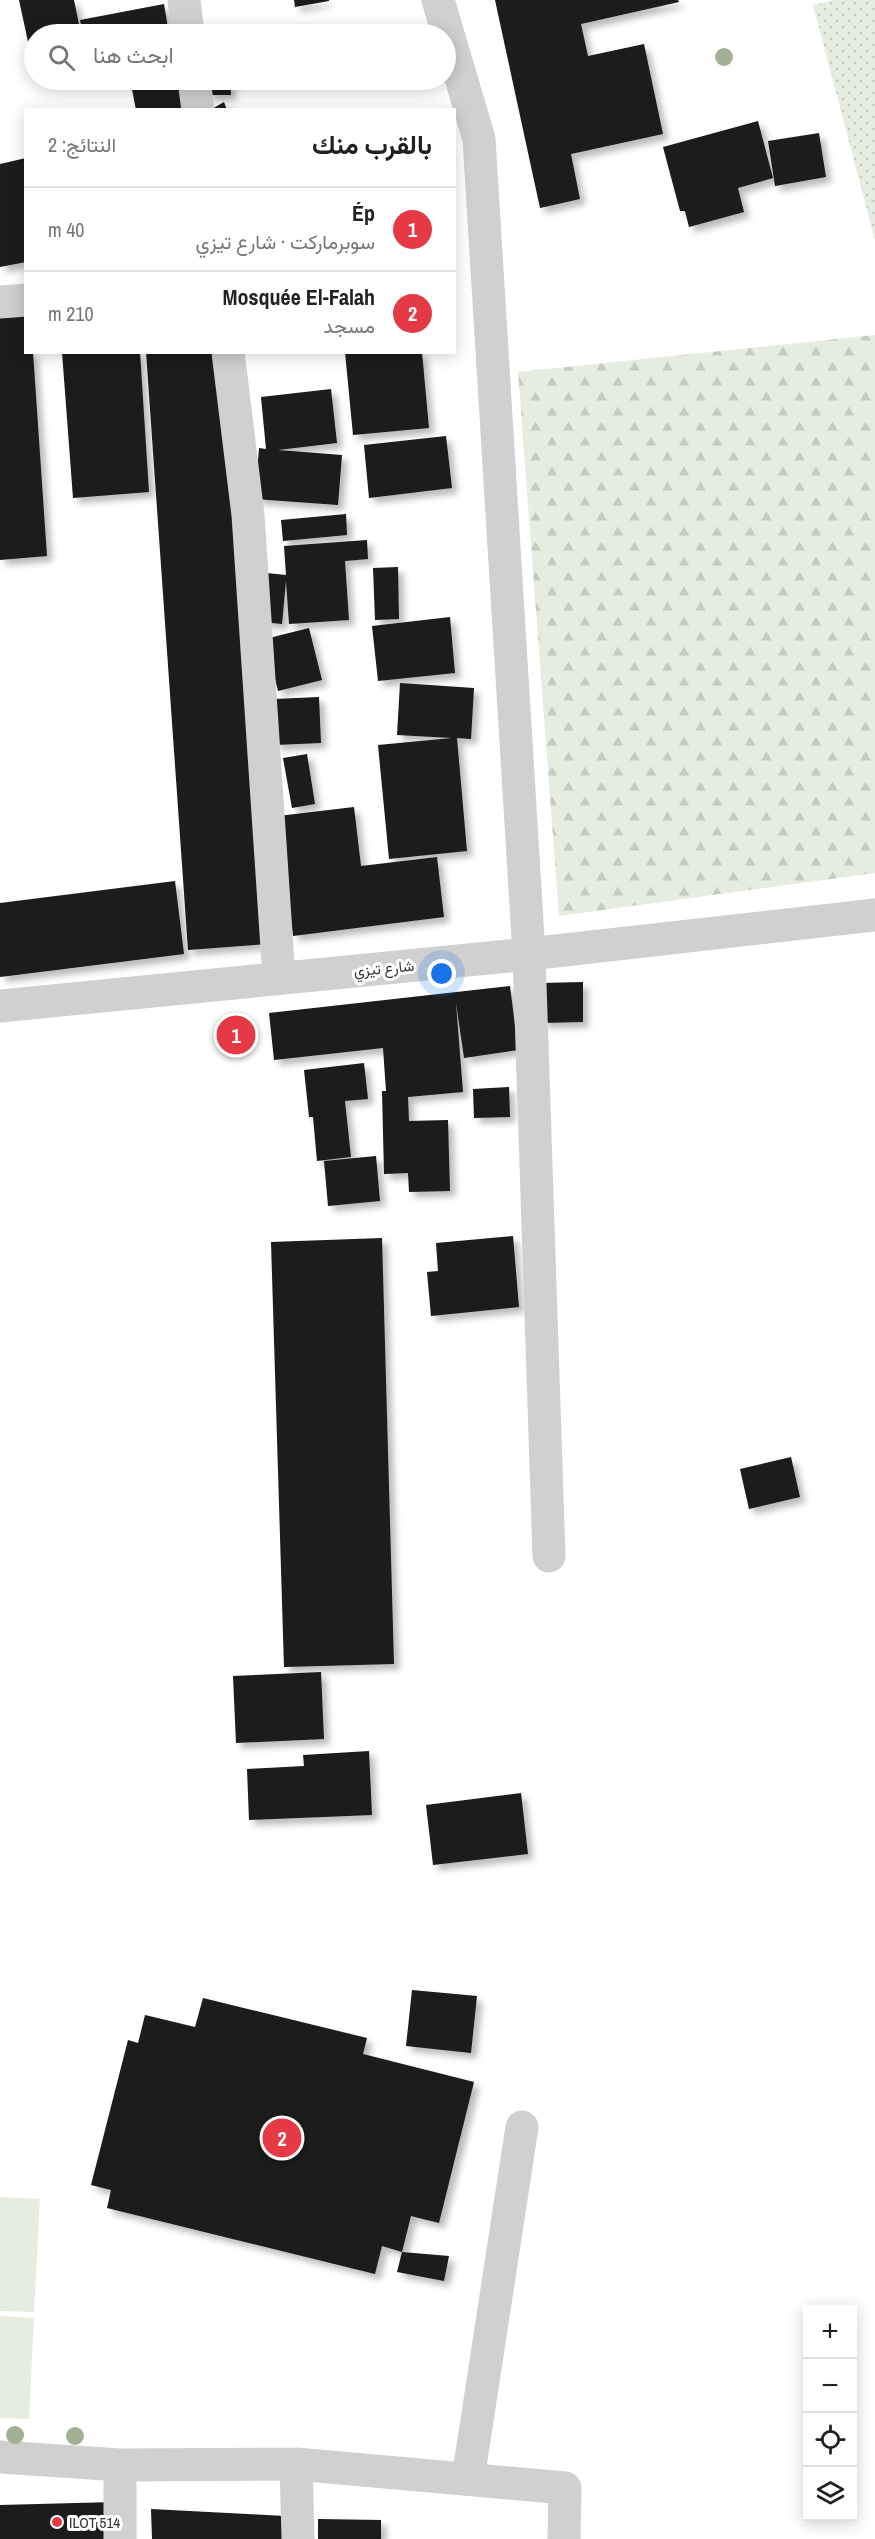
<!DOCTYPE html>
<html lang="ar">
<meta charset="utf-8">
<style>
body{margin:0;font-family:"Archivo Narrow",Vazirmatn,sans-serif;background:#f2f2f2;color:#202124;direction:rtl}
.controls{position:absolute;right:18px;bottom:18px;display:grid;overflow:hidden;border-radius:0px;box-shadow:0 3px 15px #0003}
.controls button{width:54px;height:54px;display:grid;place-items:center;padding:0;border:0;border-bottom:2px solid #e0e0e0;background:#fff;color:#202124;font:30px sans-serif}
.you{position:absolute;left:442px;top:974px;width:21px;height:21px;margin:-15px;border:4px solid #fff;border-radius:50%;background:#1a73e8;box-shadow:0 0 0 9px #1a73e833}
.badge{display:grid;place-items:center;width:39px;height:39px;border-radius:50%;background:#e63946;color:#fff;font-size:20px;font-weight:700}
.pin{position:absolute;translate:-50% -50%;border:3px solid #fff;box-shadow:0 2px 6px #0006}
.list{margin:0;padding:0;list-style:none}
h2{display:flex;justify-content:space-between;align-items:center;height:78px;margin:0;padding:0 24px;font-size:26px}
h2 small{font-size:20px;font-weight:400;color:#757577}
.list li{display:grid;grid-template-columns:39px 1fr auto;gap:18px;align-items:center;box-sizing:border-box;height:84px;padding:0 24px;border-top:2px solid #e0e0e0}
.list b{display:block;font-size:22px;white-space:nowrap}
.list p{margin:0;font-size:20px;white-space:nowrap;color:#757577}
.list em{font-size:20px;font-style:normal;color:#757577}
.icon{flex:none;width:33px;height:33px;fill:none;stroke:currentColor;stroke-width:2;stroke-linecap:round;stroke-linejoin:round}
.map{position:relative;flex:none;width:875px;height:2539px;overflow:hidden;direction:ltr}
.search{position:absolute;background:#fff;box-shadow:0 3px 15px #0003;left:24px;top:24px;width:432px;height:66px;display:flex;align-items:center;gap:15px;box-sizing:border-box;padding:0 21px;border-radius:33px;color:#757577;font-size:22px}
.panel{position:absolute;background:#fff;box-shadow:0 3px 15px #0003;left:24px;top:108px;width:432px;height:246px;border-radius:0px;direction:rtl}
.map>svg:first-child{display:block}
</style>
<div class="map">
<svg width="875" height="2539" viewBox="0 0 875 2539">
<defs>
<pattern id="grass-dots" width="8" height="8" patternUnits="userSpaceOnUse" patternTransform="scale(1.5)"><rect width="8" height="8" fill="#e6ecdf"/><path d="M2 2h.1M6 6h.1" fill="none" stroke="#c6cbc0" stroke-width="1.8" stroke-linecap="round"/></pattern>
<pattern id="forest-firs" width="22" height="20" patternUnits="userSpaceOnUse" patternTransform="scale(1.5)"><rect width="22" height="20" fill="#e6ecdf"/><path d="M5 1l3.5 6h-7zM16 11l3.5 6h-7z" fill="#c6cbc0"/></pattern>
<filter id="shadow"><feDropShadow dx="5.5" dy="5.5" stdDeviation="3" flood-color="#0004"/></filter>
</defs>
<rect width="100%" height="100%" fill="#fff"/>
<path fill="url(#grass-dots)" d="M834,0H875V240L813,5Z"/>
<path fill="url(#forest-firs)" d="M875,335V873L559,916L518,372Z"/>
<path fill="#e6ecdf" d="M0,2197L40,2199L34,2312L0,2311Z
M0,2316L34,2318L29,2419L0,2418Z"/>
<path fill="#1a1a1a" filter="url(#shadow)" d="M19,0H74L81,34H34V50L30,51Z
M294,0H329V1L295,7Z
M495,0H678L679,2L581,24L588,56L644,44L663,134L571,154L580,199L540,208Z
M164,4L169,34H83L80,20Z
M152,80H189L196,110H136L131,84Z
M207,80H230L231,95H207Z
M224,102L227,110H210Z
M758,121L773,178L738,188L744,212L689,227L685,211H680L663,147Z
M819,133L826,177L775,186L768,141Z
M26,158V262L0,267V164Z
M26,300V352H33L47,556L0,560V302Z
M62,352H140L149,492L73,498Z
M146,352H224L267,944L188,950Z
M345,352H422L429,428L353,435Z
M331,389L337,443L278,450L342,455L338,505L255,499L259,448L266,449L261,397Z
M446,436L452,488L369,498L364,445Z
M346,514L347,535L283,541L281,520Z
M367,540L368,559L345,561L349,620L289,624L286,581L282,624L262,622L267,573L286,575L284,546Z
M398,567L399,619L375,620L373,568Z
M450,617L455,673L378,681L372,626Z
M309,628L322,680L278,691L265,639Z
M400,683L474,688L471,739L457,738L467,851L389,859L378,745L452,738L397,735Z
M319,697L321,743L275,745L274,699Z
M307,754L315,804L292,808L283,758Z
M354,807L361,866L437,857L444,917L293,936L278,816Z
M175,881L184,954L0,977V903Z
M583,982V1022L542,1023L541,983Z
M510,986L518,1050L464,1058L456,1003L463,1092L408,1097L409,1121L448,1120L450,1191L409,1192L408,1173L384,1174L382,1091H386L383,1048L274,1060L269,1013Z
M364,1063L368,1099L345,1101L351,1157L317,1161L313,1117H309L304,1070Z
M509,1087L510,1117L474,1118L473,1089Z
M376,1156L380,1201L328,1206L324,1161Z
M513,1236L519,1307L431,1316L427,1272L438,1271L436,1243Z
M382,1238L394,1664L284,1667L271,1242Z
M791,1457L800,1497L749,1509L740,1469Z
M321,1672L324,1739L236,1743L233,1676Z
M369,1751L372,1815L249,1820L247,1769L304,1766L303,1755Z
M521,1793L528,1854L433,1865L426,1805Z
M412,1990L477,1996L471,2053L406,2046Z
M203,1998L367,2038L363,2054L474,2082L439,2223L411,2216L402,2252L382,2246L375,2274L107,2208L111,2190L91,2185L128,2040L138,2043L145,2015L195,2027Z
M402,2252L449,2256L444,2281L397,2272Z
M115,2502L114,2539H0V2505Z
M151,2509L285,2516V2539H152Z
M318,2519L381,2520V2539H318Z"/>
<g fill="none" stroke-linecap="round" stroke-linejoin="round">
<path stroke="#d0d0d0" stroke-width="33" d="M184,0L188,34
M438,0L479,139L529,954L549,1556
M194,80L198,110
M0,302L26,300
M228,352L248,515L279,978
M0,1006L529,954L875,915
M0,2457L120,2465L296,2464L565,2488L564,2539
M296,2464L298,2539
M468,2479L522,2127
M120,2539V2465"/>
</g>
<g fill="#a2b095">
<circle cx="724" cy="57" r="9"/>
<circle cx="15" cy="2435" r="9"/>
<circle cx="75" cy="2436" r="9"/>
</g>
<circle fill="#e63946" stroke="#fff" stroke-width="2" cx="57" cy="2522" r="6"/>
<g text-anchor="middle" dominant-baseline="central" stroke-width="6" stroke-linejoin="round" paint-order="stroke">
<g font-size="15" fill="#333" stroke="#fff">
<text transform="translate(384 968) rotate(-5)">شارع تيزي</text>
</g>
<g font-size="15" fill="#333" stroke="#fff" text-anchor="start">
<text x="69" y="2522">ILOT 514</text>
</g>
</g>
</svg>
<div class="controls">
<button>+</button>
<button>−</button>
<button><svg class="icon" aria-label="locate" viewBox="0 0 24 24"><circle cx="12" cy="12" r="6"/><path d="M12 2v4M12 18v4M2 12h4M18 12h4"/></svg></button>
<button><svg class="icon" aria-label="layers" viewBox="0 0 24 24"><path d="M12 4l9 5-9 5-9-5zM3 14l9 5 9-5"/></svg></button>
</div>
<div class="you"></div>
<div class="pin badge" style="left:236px;top:1035px">1</div>
<div class="pin badge" style="left:282px;top:2138px">2</div>
<div class="search"><svg class="icon" aria-label="search" viewBox="0 0 24 24"><circle cx="10" cy="10" r="6"/><path d="M15 15l6 6"/></svg>ابحث هنا</div>
<section class="panel">
<h2>بالقرب منك<small>النتائج: 2</small></h2>
<ul class="list">
<li><span class="badge">1</span><div><b>Ép</b><p>سوبرماركت · شارع تيزي</p></div><em>40 m</em></li>
<li><span class="badge">2</span><div><b>Mosquée El-Falah</b><p>مسجد</p></div><em>210 m</em></li>
</ul>
</section>
</div>
